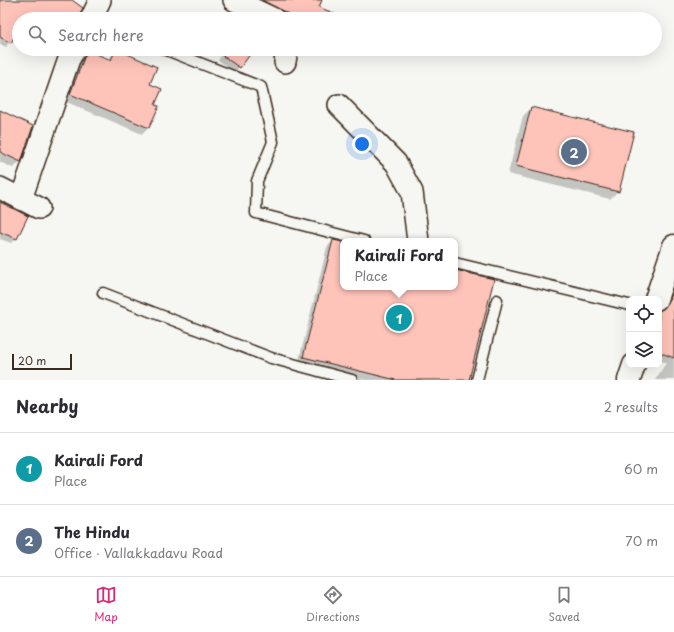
<!DOCTYPE html>
<meta charset="utf-8">
<style>
body{margin:0;font-family:"Playpen Sans",sans-serif;background:#f2f2f3;color:#2b2b33}
.controls{position:absolute;right:12px;bottom:12px;display:grid;overflow:hidden;border-radius:8px;box-shadow:0 4px 16px #0002}
.controls button{width:36px;height:36px;display:grid;place-items:center;padding:0;border:0;border-bottom:1px solid #e1e1e2;background:#fff;color:#2b2b33;font:20px sans-serif}
.scale{position:absolute;left:12px;bottom:10px;width:60px;box-sizing:border-box;padding-left:4px;border:2px solid #3b2a1e;border-top:0;font-size:11px;line-height:14px;white-space:nowrap;color:#3b2a1e;-webkit-text-stroke:3px #f6f6f2;paint-order:stroke}
.you{position:absolute;left:362px;top:144px;width:14px;height:14px;margin:-10px;border:3px solid #fff;border-radius:50%;background:#1a73e8;box-shadow:0 0 0 6px #1a73e833}
.badge{display:grid;place-items:center;width:26px;height:26px;border-radius:50%;background:#db2777;color:#fff;font-size:13px;font-weight:700}
.pin{position:absolute;translate:-50% -50%;border:2px solid #fff;box-shadow:0 1px 4px #0006}
.popup{position:absolute;left:340px;top:238px;width:118px;height:52px;box-sizing:border-box;display:grid;place-content:center;border-radius:8px;background:#fff;filter:drop-shadow(0 1px 3px #0005);font-size:13px;white-space:nowrap;color:#7c7c81}
.popup b{font-size:15px;color:#2b2b33}
.popup::after{content:'';position:absolute;left:50%;top:100%;margin-left:-8px;border:8px solid transparent;border-top-color:#fff}
.list{margin:0;padding:0;list-style:none}
h2{display:flex;justify-content:space-between;align-items:center;height:52px;margin:0;padding:0 16px;font-size:17px}
h2 small{font-size:13px;font-weight:400;color:#7c7c81}
.list li{display:grid;grid-template-columns:26px 1fr auto;gap:12px;align-items:center;box-sizing:border-box;height:72px;padding:0 16px;border-top:1px solid #e1e1e2}
.list b{display:block;font-size:15px;white-space:nowrap}
.list p{margin:0;font-size:13px;white-space:nowrap;color:#7c7c81}
.list em{font-size:13px;font-style:normal;color:#7c7c81}
.icon{flex:none;width:22px;height:22px;fill:none;stroke:currentColor;stroke-width:2;stroke-linecap:round;stroke-linejoin:round}
.map{position:relative;flex:none;width:674px;height:380px;overflow:hidden}
.search{position:absolute;background:#fff;box-shadow:0 4px 16px #0002;left:12px;right:12px;top:12px;height:44px;display:flex;align-items:center;gap:10px;box-sizing:border-box;padding:0 14px;border-radius:22px;color:#7c7c81;font-size:15px}
.sheet{height:196px;background:#fff}
nav{display:flex;justify-content:space-around;align-items:center;box-sizing:border-box;height:56px;border-top:1px solid #e1e1e2;background:#fff;font-size:11px;color:#7c7c81}
nav a{display:grid;justify-items:center;gap:2px}
nav .on{color:#db2777}
.map>svg:first-child{display:block}
</style>
<div class="map">
<svg width="674" height="380" viewBox="0 0 674 380">
<rect width="100%" height="100%" fill="#f6f6f2"/>
<filter id="ink" filterUnits="userSpaceOnUse"><feTurbulence type="fractalNoise" baseFrequency=".025" numOctaves="2"/><feDisplacementMap in="SourceGraphic" scale="8" xChannelSelector="R" yChannelSelector="G"/><feConvolveMatrix kernelMatrix="1 2 1 2 8 2 1 2 1" color-interpolation-filters="sRGB"/></filter>
<g filter="url(#ink)">
<path fill="#0003" d="M0,0H70L77,19H19V26L6,47L0,44Z
M248,0H321L317,8L328,19H282Z
M226,49H253L235,72L218,60Z
M116,51L154,105L148,128L142,134L64,101L80,58L87,52L108,60Z
M531,108L618,191L610,199L508,174L523,116Z
M0,111L32,127L20,162L13,168L0,162Z
M0,203L26,216L16,239L11,243L0,239Z
M333,241L343,243V287H455V271L468,380H365L298,364L327,247Z
M674,275V380H655L666,363L659,360V311L662,310Z"/>
<path fill="#fec3b9" stroke="#3b2a1e" d="M0,0H72L83,8L78,19H38L27,14L24,19H19V28L11,43L0,37Z
M262,0H322L319,7L346,19H298Z
M116,49L157,67L150,84L162,89L155,105L159,106L149,128L70,94L87,50L111,60Z
M213,49H254L240,68Z
M531,107L634,132L619,192L516,166Z
M0,110L33,126L21,162L0,152Z
M0,202L28,216L17,239L0,232Z
M333,240L343,242V287H455V270L494,279L469,380H396L303,357Z
M674,285V358L659,352V311L664,308L668,303Z"/>
<g fill="none" stroke-linecap="round" stroke-linejoin="round">
<defs>
<path id="lane" d="M164,49L261,87L273,142L257,181L256,213L364,241
M455,263L629,305
M103,293L271,358L352,380
M477,380L497,300"/>
<path id="street" d="M234,0L274,19
M91,19L100,0
M285,62L287,49
M339,105L396,163L412,192L418,241
M0,188L39,208
M21,199L69,59L75,49"/>
<path id="secondary" d="M656,299L674,246
M629,380L634,365"/>
</defs>
<use href="#lane" stroke="#3b2a1e" stroke-width="13"/>
<use href="#street" stroke="#3b2a1e" stroke-width="24"/>
<use href="#secondary" stroke="#3b2a1e" stroke-width="25"/>
<use href="#lane" stroke="#f6f6f2" stroke-width="10"/>
<use href="#street" stroke="#f6f6f2" stroke-width="21"/>
<use href="#secondary" stroke="#f6f6f2" stroke-width="22"/>
</g>
</g>
</svg>
<div class="controls">
<button><svg class="icon" aria-label="locate" viewBox="0 0 24 24"><circle cx="12" cy="12" r="6"/><path d="M12 2v4M12 18v4M2 12h4M18 12h4"/></svg></button>
<button><svg class="icon" aria-label="layers" viewBox="0 0 24 24"><path d="M12 4l9 5-9 5-9-5zM3 14l9 5 9-5"/></svg></button>
</div>
<div class="scale">20 m</div>
<div class="you"></div>
<div class="pin badge" style="left:399px;top:318px;background:#0f9aa8">1</div>
<div class="popup"><b>Kairali Ford</b>Place</div>
<div class="pin badge" style="left:574px;top:152px;background:#5c6f8a">2</div>
<div class="search"><svg class="icon" aria-label="search" viewBox="0 0 24 24"><circle cx="10" cy="10" r="6"/><path d="M15 15l6 6"/></svg>Search here</div>
</div>
<section class="sheet">
<h2>Nearby<small>2 results</small></h2>
<ul class="list">
<li><span class="badge" style="background:#0f9aa8">1</span><div><b>Kairali Ford</b><p>Place</p></div><em>60 m</em></li>
<li><span class="badge" style="background:#5c6f8a">2</span><div><b>The Hindu</b><p>Office · Vallakkadavu Road</p></div><em>70 m</em></li>
</ul>
</section>
<nav>
<a class="on"><svg class="icon" aria-label="map" viewBox="0 0 24 24"><path d="M3 6l6-2 6 2 6-2v14l-6 2-6-2-6 2zM9 4v14M15 6v14"/></svg>Map</a>
<a><svg class="icon" aria-label="directions" viewBox="0 0 24 24"><path d="M12 3l9 9-9 9-9-9zM9 14v-3h6M13 9l2 2-2 2"/></svg>Directions</a>
<a><svg class="icon" aria-label="saved" viewBox="0 0 24 24"><path d="M7 4h10v16l-5-4-5 4z"/></svg>Saved</a>
</nav>
